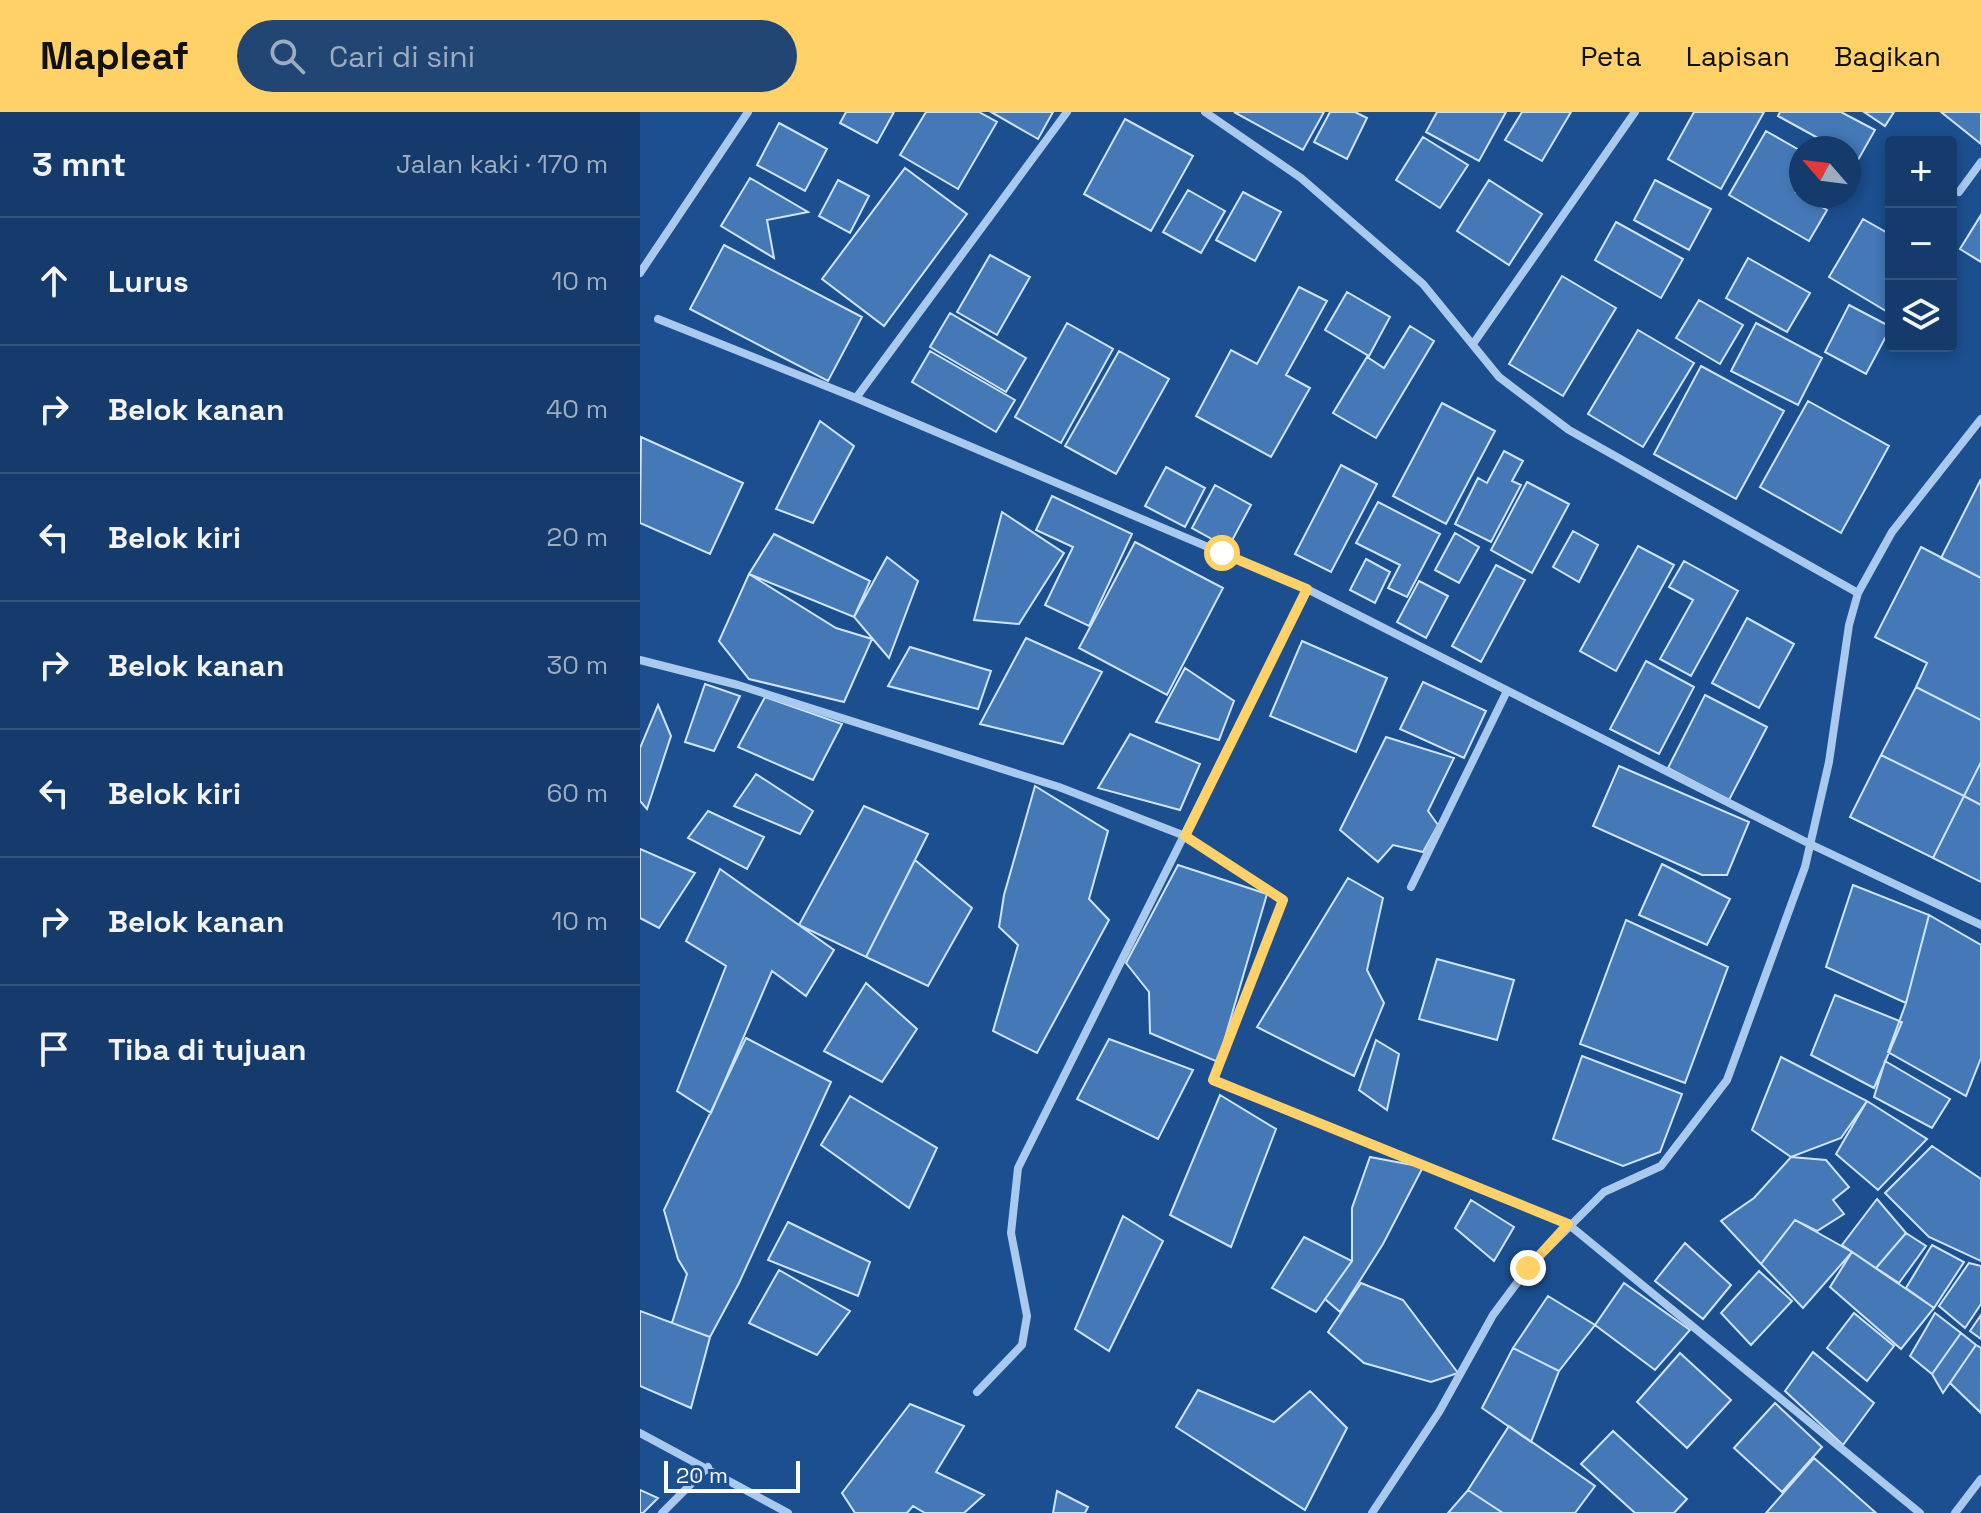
<!DOCTYPE html>
<html lang="id">
<meta charset="utf-8">
<style>
body{margin:0;font-family:"Space Grotesk",sans-serif;background:#214673;color:#f1f3f6}
.controls{position:absolute;right:24px;top:24px;display:grid;overflow:hidden;border-radius:8px;box-shadow:0 4px 12px #0003}
.controls button{width:72px;height:72px;display:grid;place-items:center;padding:0;border:0;border-bottom:2px solid #33557e;background:#143b6b;color:#f1f3f6;font:40px sans-serif}
.compass{position:absolute;left:1149px;top:24px;width:72px;height:72px;border-radius:50%;background:#143b6b;box-shadow:0 4px 12px #0003;rotate:298deg}
.scale{position:absolute;left:24px;bottom:20px;width:136px;box-sizing:border-box;padding-left:8px;border:4px solid #fff;border-top:0;font-size:22px;line-height:28px;white-space:nowrap;color:#fff;-webkit-text-stroke:6px #1b4f8f;paint-order:stroke}
.stop{position:absolute;width:24px;height:24px;margin:-18px;border:6px solid #ffd166;border-radius:50%;background:#fff}
.stop.end{background:#ffd166;border-color:#fff;box-shadow:0 2px 8px #0008}
.list{margin:0;padding:0;list-style:none}
h2{display:flex;justify-content:space-between;align-items:center;height:104px;margin:0;padding:0 32px;font-size:34px}
h2 small{font-size:26px;font-weight:400;color:#9dadc1}
.list li{display:grid;grid-template-columns:52px 1fr auto;gap:24px;align-items:center;box-sizing:border-box;height:128px;padding:0 32px;border-top:2px solid #33557e}
.list b{display:block;font-size:30px;white-space:nowrap}
.list em{font-size:26px;font-style:normal;color:#9dadc1}
.icon{flex:none;width:44px;height:44px;fill:none;stroke:currentColor;stroke-width:2;stroke-linecap:round;stroke-linejoin:round}
.map{position:relative;flex:none;width:1341px;height:1401px;overflow:hidden}
header{display:flex;align-items:center;gap:48px;box-sizing:border-box;height:112px;padding:0 40px;background:#ffd166;color:#111}
header strong{font-size:38px}
nav{display:flex;gap:44px;margin-inline-start:auto;font-size:28px}
.search{width:560px;height:72px;background:#214673;display:flex;align-items:center;gap:20px;box-sizing:border-box;padding:0 28px;border-radius:44px;color:#9dadc1;font-size:30px}
main{display:flex}
aside{flex:1;background:#143b6b}
.map>svg:first-child{display:block}
</style>
<header>
<strong>Mapleaf</strong>
<div class="search"><svg class="icon" aria-label="search" viewBox="0 0 24 24"><circle cx="10" cy="10" r="6"/><path d="M15 15l6 6"/></svg>Cari di sini</div>
<nav><a>Peta</a><a>Lapisan</a><a>Bagikan</a></nav>
</header>
<main>
<aside>
<h2>3 mnt<small>Jalan kaki · 170 m</small></h2>
<ul class="list">
<li><svg class="icon" aria-label="ahead" viewBox="0 0 24 24"><path d="M12 20V5M6 11l6-6 6 6"/></svg><div><b>Lurus</b></div><em>10 m</em></li>
<li><svg class="icon" aria-label="right" viewBox="0 0 24 24"><path d="M7 20v-9h11M14 6l5 5-5 5"/></svg><div><b>Belok kanan</b></div><em>40 m</em></li>
<li><svg class="icon" aria-label="left" viewBox="0 0 24 24"><path d="M17 20v-9H6M10 6l-5 5 5 5"/></svg><div><b>Belok kiri</b></div><em>20 m</em></li>
<li><svg class="icon" aria-label="right" viewBox="0 0 24 24"><path d="M7 20v-9h11M14 6l5 5-5 5"/></svg><div><b>Belok kanan</b></div><em>30 m</em></li>
<li><svg class="icon" aria-label="left" viewBox="0 0 24 24"><path d="M17 20v-9H6M10 6l-5 5 5 5"/></svg><div><b>Belok kiri</b></div><em>60 m</em></li>
<li><svg class="icon" aria-label="right" viewBox="0 0 24 24"><path d="M7 20v-9h11M14 6l5 5-5 5"/></svg><div><b>Belok kanan</b></div><em>10 m</em></li>
<li><svg class="icon" aria-label="arrive" viewBox="0 0 24 24"><path d="M6 21V4h12l-3 4 3 4H6"/></svg><div><b>Tiba di tujuan</b></div></li>
</ul>
</aside>
<div class="map">
<svg width="1341" height="1401" viewBox="0 0 1341 1401">
<rect width="100%" height="100%" fill="#1b4f8f"/>
<path fill="#4478b7" stroke="#cfe3fa" stroke-width="2" d="M206,0H254L237,31L200,11Z
M286,0H339L357,10L318,77L260,43Z
M351,0H413L398,27Z
M594,0H684L663,38Z
M690,0H715L727,6L707,47L674,30Z
M797,0H866L839,49L786,20Z
M882,0H931L902,49L865,28Z
M1054,0H1124L1081,77L1028,47Z
M1140,0H1201L1235,18L1218,48L1209,43V36H1196L1138,4Z
M1224,0H1254L1245,14Z
M1301,0H1341V32Z
M485,7L553,44L511,119L444,82Z
M139,11L187,37L165,79L117,53Z
M1126,19L1161,39V71L1156,80L1187,98L1169,129L1089,83Z
M783,25L828,53L800,96L756,68Z
M265,56L327,102L244,214L182,167Z
M110,66L168,100L127,108L134,146L81,114Z
M198,68L229,84L210,121L179,104Z
M849,68L902,102L869,153L817,119Z
M1015,68L1071,97L1049,138L994,108Z
M548,78L585,99L561,141L523,120Z
M603,80L641,100L615,149L576,128Z
M1341,103V150L1320,137Z
M1223,107L1251,123V202L1189,165Z
M976,110L1043,147L1021,186L955,148Z
M84,133L222,205L188,269L50,197Z
M350,143L390,165L357,223L317,200Z
M1108,146L1170,181L1147,220L1086,186Z
M922,164L976,196L923,284L869,252Z
M659,175L687,189L646,263L670,276L631,345L556,304L591,238L617,252Z
M707,180L750,205L729,244L685,218Z
M1059,188L1103,213L1080,252L1036,226Z
M1209,193L1251,215L1226,262L1185,240Z
M310,201L386,246L366,280L290,235Z
M427,211L473,237L421,331L375,305Z
M1116,211L1182,246L1158,293L1091,259Z
M770,214L794,229L736,326L693,301L727,245L744,256Z
M998,218L1054,251L1003,335L948,302Z
M290,239L375,288L356,320L272,270Z
M479,239L529,267L476,362L425,334Z
M1061,254L1144,299L1096,387L1014,342Z
M1168,289L1249,334L1201,421L1120,375Z
M802,291L855,319L806,412L753,384Z
M180,309L214,334L173,411L136,397Z
M1,325L103,371L70,442L0,411Z
M864,339L883,349L872,369L881,373L851,430L815,412L838,366L847,371Z
M701,353L737,372L691,460L655,442Z
M526,355L565,376L545,415L505,394Z
M1341,367V466L1301,446Z
M887,370L929,392L892,461L851,438Z
M575,373L611,393L588,436L552,416Z
M412,384L492,422L449,514L405,493L433,435L396,418Z
M738,390L800,422L767,485L748,476L760,453L716,431Z
M362,400L424,441L379,512L334,508Z
M933,419L958,433L939,470L913,455Z
M815,421L839,435L819,471L795,458Z
M134,422L230,469L214,505L109,462Z
M495,430L583,476L527,583L439,536Z
M998,434L1034,453L976,559L940,539Z
M1281,435L1341,466V608L1276,575L1287,551L1235,525Z
M247,445L278,469L249,546L214,505Z
M726,447L750,460L735,491L710,478Z
M1044,449L1098,479L1051,564L1020,547L1053,488L1029,475Z
M856,453L885,468L841,550L812,534Z
M109,462L196,516L232,527L204,590L109,567L79,529Z
M779,469L808,484L786,526L757,510Z
M1107,506L1154,532L1119,596L1072,571Z
M386,526L462,560L423,632L340,612Z
M662,529L747,566L716,640L630,604Z
M270,535L351,559L338,597L248,574Z
M1006,549L1054,575L1019,642L970,617Z
M545,556L594,589L579,628L516,610Z
M783,570L846,599L824,646L760,617Z
M65,572L100,584L74,639L45,630Z
M1276,575L1341,608V650L1324,684L1241,643Z
M1065,583L1127,615L1089,688L1028,656Z
M125,585L202,612L173,668L98,635Z
M18,593L31,624L7,697L0,689V636Z
M490,622L560,652L540,698L458,676Z
M746,625L814,646L788,699L798,713L783,740L753,733L738,750L700,718Z
M1241,643L1324,684L1293,746L1210,705Z
M1341,650V693L1324,684Z
M979,654L1109,710L1087,763H1062L953,714Z
M116,662L173,699L160,722L94,694Z
M395,674L468,719L449,787L469,808L397,941L353,919L378,833L359,815L364,783Z
M1324,684L1341,693V770L1293,746Z
M224,694L288,722L226,845L159,813Z
M68,699L124,725L107,757L48,726Z
M0,737L55,761L19,816L0,806Z
M275,748L332,796L288,874L226,845Z
M1022,752L1090,787L1067,833L999,803Z
M538,753L627,782L578,950L510,921L509,880L486,851Z
M80,757L194,838L166,884L132,859L71,1001L37,979L86,854L46,829Z
M708,766L743,786L727,858L744,891L714,964L617,915Z
M1213,773L1289,803L1266,891L1186,855Z
M1289,803L1341,833V946L1326,984L1248,940L1266,891Z
M986,808L1088,855L1045,971L940,932Z
M797,847L874,868L857,928L779,907Z
M226,871L277,917L242,970L184,939Z
M1195,883L1262,910L1234,976L1171,943Z
M106,926L191,970L99,1171L70,1225L32,1211L47,1162L38,1147L24,1098Z
M469,927L553,958L518,1027L437,987Z
M736,928L759,942L747,998L719,978Z
M942,944L1042,982L1020,1040L983,1054L913,1027Z
M1141,945L1227,989L1201,1026L1151,1045L1112,1018Z
M1245,949L1310,987L1292,1016L1234,985Z
M580,983L636,1017L591,1135L530,1103Z
M210,984L297,1036L269,1096L181,1033Z
M1227,989L1287,1027L1238,1078L1196,1042Z
M1292,1034L1341,1067V1149L1289,1125L1245,1081Z
M730,1045L783,1055L743,1132L700,1200L685,1187L712,1149V1096Z
M1151,1045L1186,1048L1209,1075L1193,1088L1204,1102L1177,1119L1155,1108L1121,1152L1081,1109L1114,1086Z
M1237,1087L1266,1121L1236,1156L1202,1133Z
M831,1088L874,1115L854,1149L815,1116Z
M483,1104L523,1129L469,1239L435,1217Z
M1155,1108L1212,1140L1163,1196L1121,1152Z
M148,1110L230,1150L218,1184L128,1148Z
M1266,1121L1286,1134L1259,1171L1236,1156Z
M664,1125L712,1149L676,1200L632,1176Z
M1045,1131L1091,1173L1063,1207L1015,1169Z
M1292,1133L1324,1150L1294,1196L1266,1176Z
M1212,1140L1294,1196L1261,1237L1190,1175Z
M1329,1151L1341,1154V1192L1325,1216L1299,1194Z
M139,1158L210,1199L177,1243L109,1211Z
M1119,1159L1152,1189L1111,1233L1081,1201Z
M721,1171L763,1188L818,1261L791,1270L724,1251L688,1220Z
M984,1171L1050,1218L1015,1258L955,1213Z
M908,1184L955,1213L919,1259L873,1236Z
M0,1199L70,1225L51,1296L0,1274Z
M1214,1201L1254,1234L1227,1269L1187,1236Z
M1295,1201L1321,1221L1292,1262L1270,1244Z
M1341,1203V1227L1330,1219Z
M1321,1221L1336,1233L1303,1281L1292,1262Z
M1336,1233L1341,1236V1301L1310,1271Z
M873,1236L919,1259L891,1330L842,1296Z
M1173,1240L1234,1291L1203,1333L1145,1279Z
M1040,1241L1091,1288L1047,1336L997,1290Z
M558,1278L634,1310L670,1279L707,1316L665,1398L536,1315Z
M1135,1291L1182,1335L1142,1380L1094,1336Z
M270,1292L324,1314L296,1360L344,1383L324,1401H285L273,1394L267,1401H215L202,1381Z
M869,1314L955,1374L935,1401H863L828,1378Z
M973,1319L1047,1387L1034,1401H995L941,1352Z
M1174,1346L1236,1401H1126Z
M0,1378L18,1386L3,1401H0Z
M828,1378L863,1401H808Z
M417,1379L448,1395L445,1401H413Z"/>
<g fill="none" stroke-linecap="round" stroke-linejoin="round">
<path stroke="#a9c9ee" stroke-width="8" d="M565,0L661,66L783,172L859,265L929,318L1218,481
M1319,80L1341,50
M0,161L108,0
M18,207L216,286L667,477L1170,732L1341,813
M833,232L995,0
M216,286L427,0
M0,548L98,573L419,675L545,724L643,788L573,968L928,1112L1280,1401
M771,775L867,579
M337,1280L382,1233L387,1204L371,1121L378,1056L667,477
M0,1321L148,1401
M22,1401L68,1355
M732,1401L799,1300L853,1203L888,1156L964,1080L1021,1054L1087,968L1165,755L1189,650L1209,513L1218,481L1252,420L1341,307
M1315,1401L1341,1367"/>
</g>
<g fill="none" stroke-linecap="round" stroke-linejoin="round">
<path stroke="#ffd166" stroke-width="10" d="M582,441L667,477L545,724L643,788L573,968L928,1112L888,1156"/>
</g>
</svg>
<div class="controls">
<button>+</button>
<button>−</button>
<button><svg class="icon" aria-label="layers" viewBox="0 0 24 24"><path d="M12 4l9 5-9 5-9-5zM3 14l9 5 9-5"/></svg></button>
</div>
<svg class="compass" viewBox="-18 -18 36 36"><path d="M0-13l5 13h-10z" fill="#e53935"/><path d="M0 13l5-13h-10z" fill="#9dadc1"/></svg>
<div class="scale">20 m</div>
<div class="stop" style="left:582px;top:441px"></div>
<div class="stop end" style="left:888px;top:1156px"></div>
</div>
</main>
